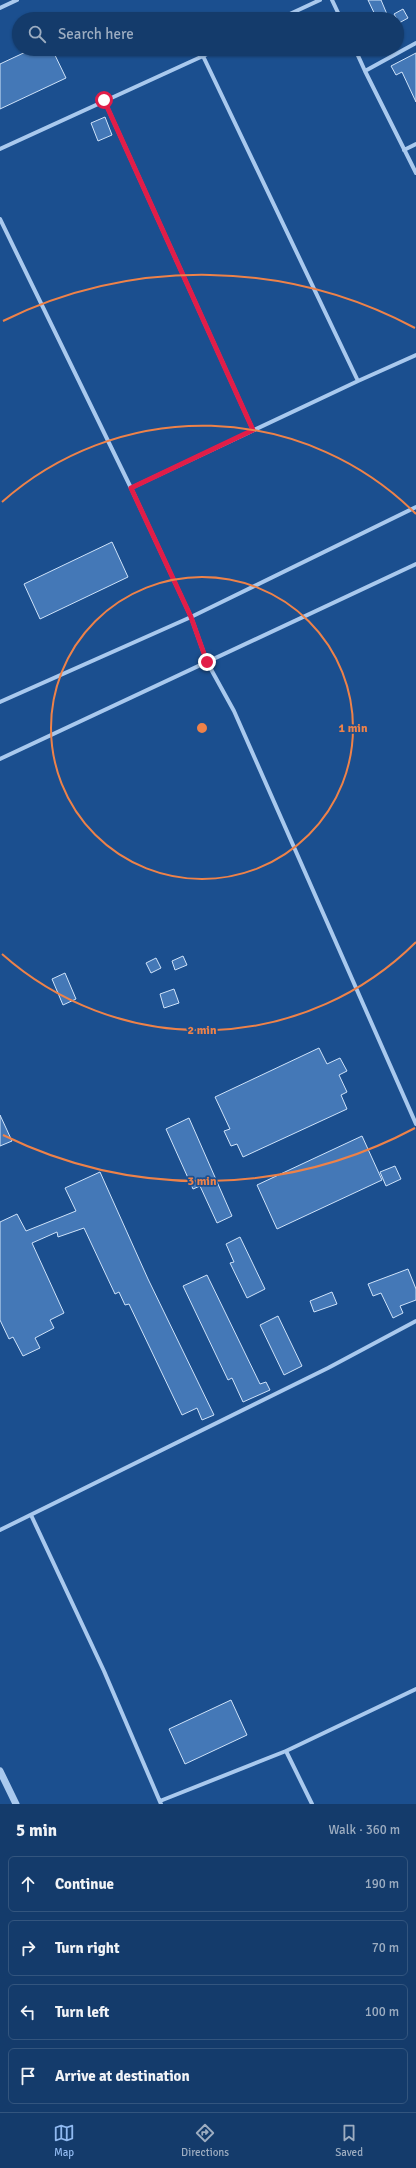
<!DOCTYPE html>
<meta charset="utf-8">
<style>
body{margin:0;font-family:Signika,sans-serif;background:#1d4271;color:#f1f3f6}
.stop{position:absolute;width:12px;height:12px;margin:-9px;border:3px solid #e11d48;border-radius:50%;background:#fff}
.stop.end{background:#e11d48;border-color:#fff;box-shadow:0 1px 4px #0008}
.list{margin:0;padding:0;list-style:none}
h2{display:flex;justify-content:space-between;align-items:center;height:52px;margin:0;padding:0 16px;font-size:17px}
h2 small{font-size:13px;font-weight:400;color:#9dadc1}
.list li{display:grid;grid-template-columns:26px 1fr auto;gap:12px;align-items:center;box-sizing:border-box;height:56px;margin:0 8px 8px;padding:0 8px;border:1px solid #33557e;border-radius:6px}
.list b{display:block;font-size:15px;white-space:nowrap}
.list em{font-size:13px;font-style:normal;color:#9dadc1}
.icon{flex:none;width:22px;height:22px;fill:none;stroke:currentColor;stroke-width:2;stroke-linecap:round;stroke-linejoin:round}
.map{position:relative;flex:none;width:416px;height:1804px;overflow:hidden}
.search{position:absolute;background:#143b6b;box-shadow:0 1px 3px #0004;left:12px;right:12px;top:12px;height:44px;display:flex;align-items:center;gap:10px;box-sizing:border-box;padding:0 14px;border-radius:22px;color:#9dadc1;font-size:15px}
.sheet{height:308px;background:#143b6b}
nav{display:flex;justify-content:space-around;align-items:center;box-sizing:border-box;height:56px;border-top:1px solid #33557e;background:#143b6b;font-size:11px;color:#9dadc1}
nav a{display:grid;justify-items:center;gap:2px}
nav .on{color:#90b9f0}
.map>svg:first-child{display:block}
</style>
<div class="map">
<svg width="416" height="1804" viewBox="0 0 416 1804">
<rect width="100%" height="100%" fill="#1b4f8f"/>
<path fill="#4478b7" stroke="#cfe3fa" d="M368,0H381L389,19H377Z
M403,9L408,18L399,23L394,14Z
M32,49H52L66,78L0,109V64Z
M416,53V102L402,72L396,75L391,66Z
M105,117L112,135L98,141L91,123Z
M112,542L128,577L40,619L24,584Z
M183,956L187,965L175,970L172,961Z
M156,958L161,968L151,973L146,963Z
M65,973L76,999L63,1005L52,979Z
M174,989L179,1003L164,1008L160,994Z
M319,1048L327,1064L340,1058L347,1071L339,1075L347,1092L341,1095L347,1109L243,1157L237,1144L231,1146L224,1131L230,1129L215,1097Z
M0,1115L12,1141L0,1146Z
M189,1118L232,1216L217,1223L200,1186L193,1189L166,1129Z
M362,1136L382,1180L277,1229L257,1185Z
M395,1166L401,1179L386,1186L380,1172Z
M100,1172L148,1279L214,1415L202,1420L197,1408L182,1415L129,1304L125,1305L119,1292L115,1294L84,1228L58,1237L57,1232L32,1243L64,1313L50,1320L54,1328L35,1338L40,1348L23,1356L13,1337L9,1339L0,1320V1222L17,1214L26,1231L76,1211L65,1188Z
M240,1237L265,1289L247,1298L230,1263L234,1262L226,1244Z
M408,1269L416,1289V1300L400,1306L403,1313L393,1318L381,1293L373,1296L368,1284Z
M207,1275L260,1384L266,1382L270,1390L243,1402L232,1378L228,1380L183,1286Z
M332,1292L337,1304L314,1312L310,1301Z
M278,1316L302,1366L284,1375L260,1325Z
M231,1700L247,1735L185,1764L169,1729Z"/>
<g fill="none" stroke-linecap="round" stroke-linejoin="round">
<path stroke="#a9c9ee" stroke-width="4" d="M332,0L341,19
M0,8L17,0
M279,19L320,0
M355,49L365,71L416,43
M203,56L218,49
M365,71L416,173
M104,100L253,430
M0,149L203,56L358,381L131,488
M404,150L416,144
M0,219L131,488L191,617L207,662L234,711L416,1124
M358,381L416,355
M0,702L191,617L416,507
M0,759L416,564
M31,1515L104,1671L161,1804
M0,1530L328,1368L416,1321
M160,1801L286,1751
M312,1804L286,1751L416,1689"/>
<path stroke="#a9c9ee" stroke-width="7" d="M0,1771L16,1804"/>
</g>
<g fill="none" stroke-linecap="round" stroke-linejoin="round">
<path stroke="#e11d48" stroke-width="5" d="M104,100L253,430L131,488L191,617L207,662"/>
</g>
<g fill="none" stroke="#ee8249" stroke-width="2">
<circle cx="202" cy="728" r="151"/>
<path d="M416 942A302 302 0 0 1 2 954M2 502A302 302 0 0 1 416 514"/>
<path d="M415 1128A453 453 0 0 1 3 1135M3 321A453 453 0 0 1 415 328"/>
</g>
<circle cx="202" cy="728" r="6" fill="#ee8249" stroke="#1b4f8f" stroke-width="2"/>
<g font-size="12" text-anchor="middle" font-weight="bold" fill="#ee8249" stroke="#1b4f8f" stroke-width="3.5" stroke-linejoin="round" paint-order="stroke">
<text x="353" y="732">1 min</text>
<text x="202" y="1034">2 min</text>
<text x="202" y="1185">3 min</text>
</g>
</svg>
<div class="stop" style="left:104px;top:100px"></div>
<div class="stop end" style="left:207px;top:662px"></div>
<div class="search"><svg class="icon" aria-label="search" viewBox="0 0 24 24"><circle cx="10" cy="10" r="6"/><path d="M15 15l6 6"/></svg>Search here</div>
</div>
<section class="sheet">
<h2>5 min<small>Walk · 360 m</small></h2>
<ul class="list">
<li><svg class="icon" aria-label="ahead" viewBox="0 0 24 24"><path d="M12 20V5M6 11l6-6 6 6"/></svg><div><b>Continue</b></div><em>190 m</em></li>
<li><svg class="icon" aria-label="right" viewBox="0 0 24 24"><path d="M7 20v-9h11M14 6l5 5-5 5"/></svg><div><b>Turn right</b></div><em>70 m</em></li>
<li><svg class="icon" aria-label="left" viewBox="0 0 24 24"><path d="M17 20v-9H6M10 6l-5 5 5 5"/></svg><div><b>Turn left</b></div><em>100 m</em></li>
<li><svg class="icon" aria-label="arrive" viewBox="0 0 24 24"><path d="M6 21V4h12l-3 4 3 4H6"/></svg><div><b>Arrive at destination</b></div></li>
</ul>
</section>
<nav>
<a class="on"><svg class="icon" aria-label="map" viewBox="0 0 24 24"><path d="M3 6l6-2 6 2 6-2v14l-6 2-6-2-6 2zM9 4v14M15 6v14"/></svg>Map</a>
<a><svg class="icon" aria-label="directions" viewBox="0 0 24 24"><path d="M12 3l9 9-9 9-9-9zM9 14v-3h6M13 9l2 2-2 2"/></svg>Directions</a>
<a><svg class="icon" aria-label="saved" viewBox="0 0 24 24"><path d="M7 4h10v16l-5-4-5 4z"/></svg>Saved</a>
</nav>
